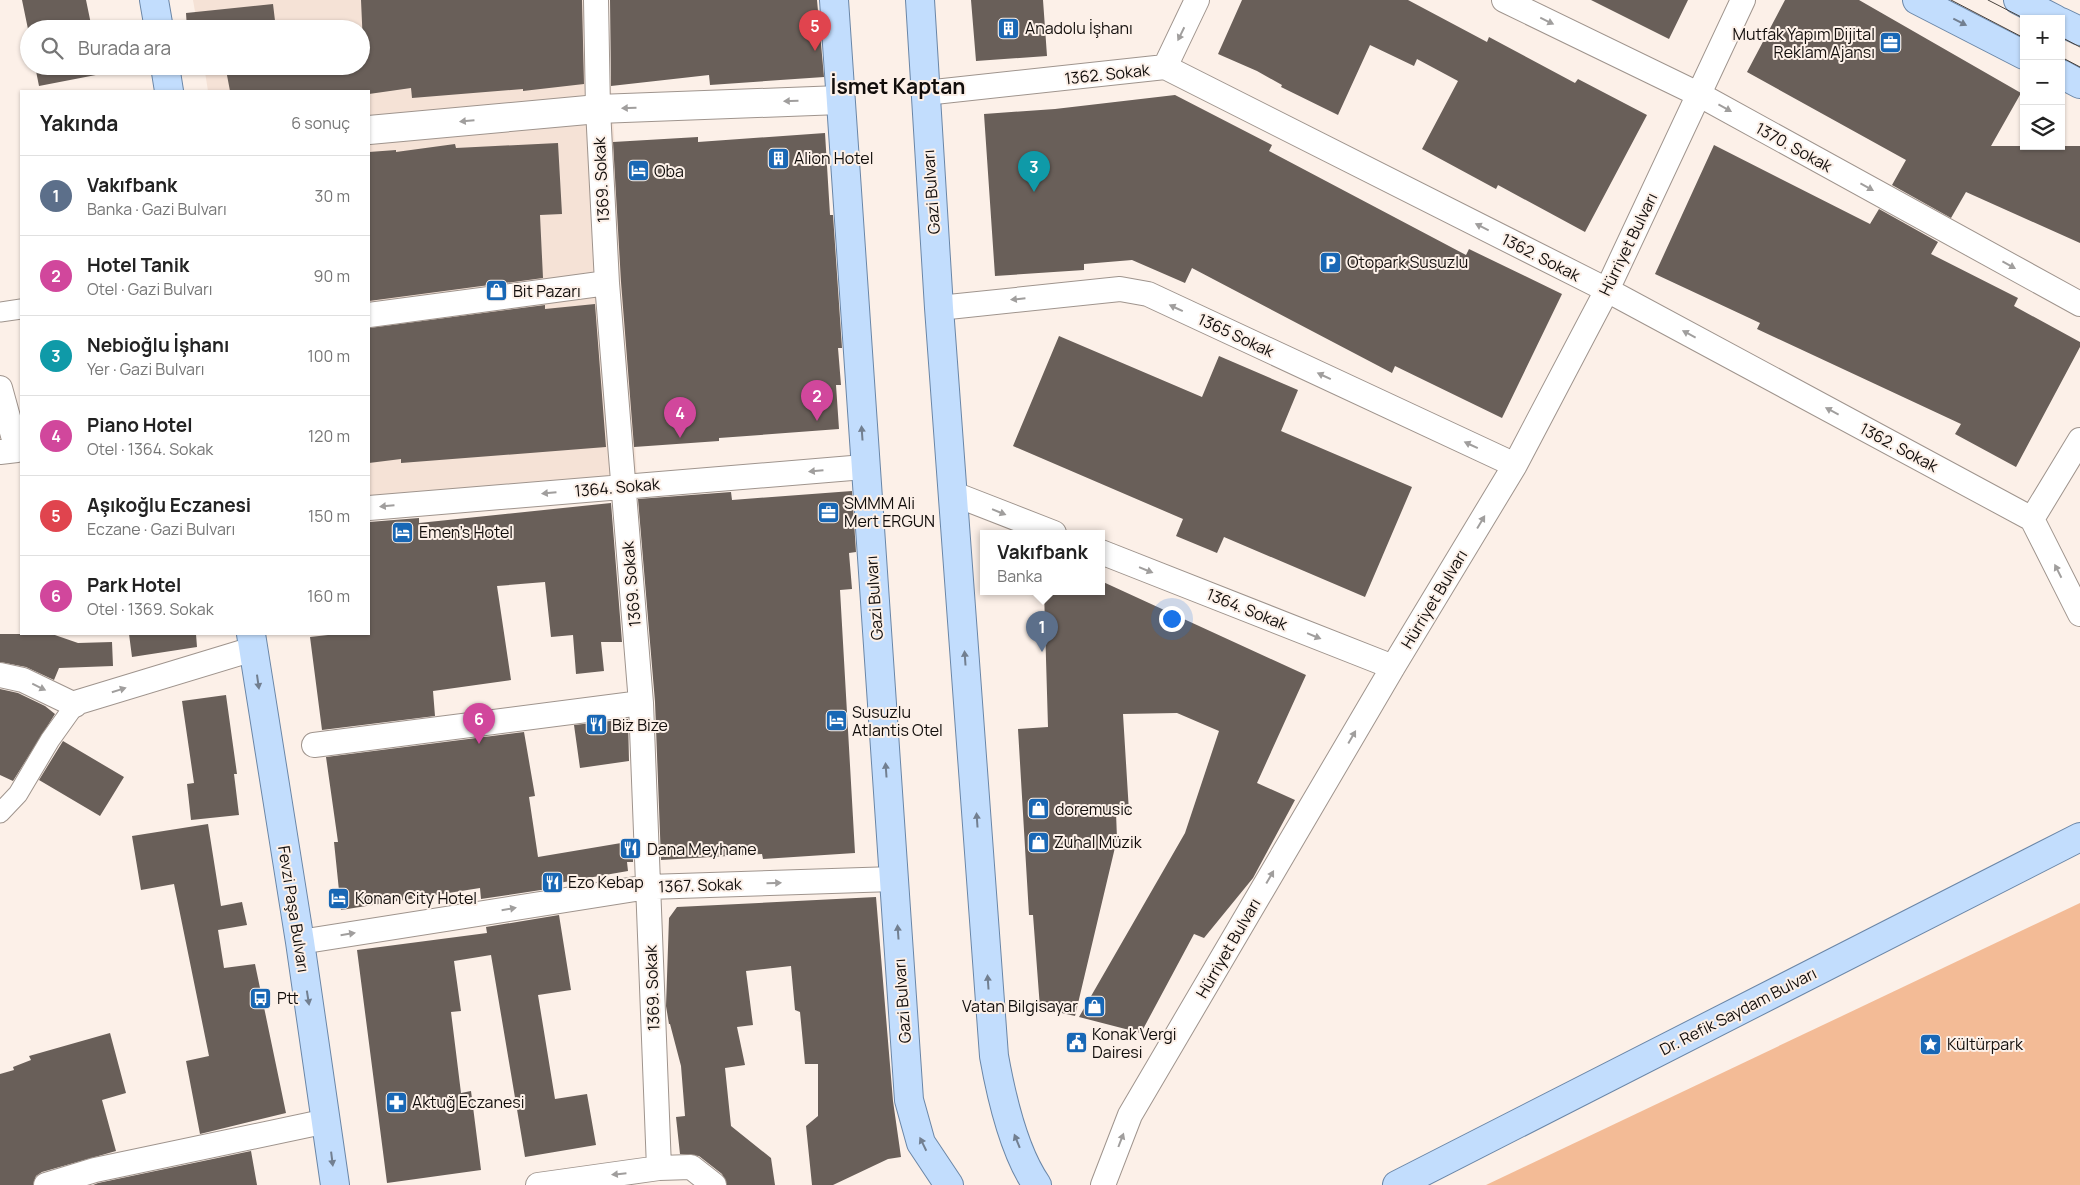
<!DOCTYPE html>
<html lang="tr">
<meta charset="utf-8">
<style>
body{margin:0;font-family:Manrope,sans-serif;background:#f6f6f6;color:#222}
.controls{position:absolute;right:15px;top:15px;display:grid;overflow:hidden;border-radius:0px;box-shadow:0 1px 4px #0004}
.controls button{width:45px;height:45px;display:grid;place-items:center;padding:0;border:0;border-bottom:1px solid #e0e0e0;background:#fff;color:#222;font:25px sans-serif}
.you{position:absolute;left:1171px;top:618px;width:18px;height:18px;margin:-12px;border:4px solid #fff;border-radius:50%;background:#1a73e8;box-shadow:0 0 0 8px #1a73e833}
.badge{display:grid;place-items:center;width:32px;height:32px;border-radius:50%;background:#0b8043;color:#fff;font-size:16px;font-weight:700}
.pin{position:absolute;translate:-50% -41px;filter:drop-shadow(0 1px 2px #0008)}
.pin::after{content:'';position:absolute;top:26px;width:18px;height:15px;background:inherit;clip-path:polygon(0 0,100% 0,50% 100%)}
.popup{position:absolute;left:980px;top:530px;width:125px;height:65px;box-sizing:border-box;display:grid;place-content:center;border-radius:0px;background:#fff;filter:drop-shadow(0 1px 4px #0005);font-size:16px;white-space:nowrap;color:#767676}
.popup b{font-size:19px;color:#222}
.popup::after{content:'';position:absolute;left:50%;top:100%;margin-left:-10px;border:10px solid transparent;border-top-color:#fff}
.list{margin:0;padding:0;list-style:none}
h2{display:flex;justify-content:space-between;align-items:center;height:65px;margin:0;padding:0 20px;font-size:21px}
h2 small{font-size:16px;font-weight:400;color:#767676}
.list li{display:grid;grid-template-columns:32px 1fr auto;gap:15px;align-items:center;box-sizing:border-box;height:80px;padding:0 20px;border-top:1px solid #e0e0e0}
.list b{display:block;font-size:19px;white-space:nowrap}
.list p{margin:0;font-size:16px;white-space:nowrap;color:#767676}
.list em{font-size:16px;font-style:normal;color:#767676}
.icon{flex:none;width:28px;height:28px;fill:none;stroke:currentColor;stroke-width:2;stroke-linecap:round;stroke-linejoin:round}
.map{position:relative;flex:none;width:2080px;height:1185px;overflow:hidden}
.search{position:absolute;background:#fff;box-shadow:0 1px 4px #0004;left:20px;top:20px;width:350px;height:55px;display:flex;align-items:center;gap:12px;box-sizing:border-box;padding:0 18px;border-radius:28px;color:#767676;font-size:19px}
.panel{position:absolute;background:#fff;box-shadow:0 1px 4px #0004;left:20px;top:90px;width:350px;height:545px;border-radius:0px}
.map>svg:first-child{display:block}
</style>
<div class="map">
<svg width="2080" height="1185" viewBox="0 0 2080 1185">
<rect width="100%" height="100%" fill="#fcf0e8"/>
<path fill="#f5e2d6" d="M193,0H605L638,490L369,518V91H208L204,66H361V29H198Z"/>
<path fill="#f3bb96" d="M2080,903V1185H1486Z"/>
<path fill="#695f59" d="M22,0H86L92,29H29V34Z
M361,0H582L584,84L523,91V89L412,98L411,88L369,94V91H230L226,70L245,66H361V45H363Z
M610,0H817L824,77L710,85L709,75L611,86Z
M971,0H1043L1047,56L976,61Z
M1242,0H1408L1487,42L1489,37L1575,83L1578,79L1647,115L1585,232L1498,185L1496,189L1422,149L1458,81L1417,59L1414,66L1370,45L1338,115L1281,87L1282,85L1257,71L1218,54Z
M1591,0H1688L1669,39Z
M1785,0H1859L2021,93L1991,146H2080V243L1966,192L1951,218L1892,185L1906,160L1747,72Z
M273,4L276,29H187L186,13Z
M35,66H100L101,74L39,86Z
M1175,95L1272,145L1269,151L1466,255L1469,249L1562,294L1502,418L1395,366L1392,373L1192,268L1185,283L1132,260L1084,264V270L995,276L984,114L1055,109Z
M825,133L830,215H833L842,348H838L841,385H836L839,429L719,438V441L634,447L621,282L613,142L698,137V142Z
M558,143L562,214L540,215L543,278L369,301V152L396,150V152L455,144L456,148Z
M1714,145L1870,224L1879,209L1938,242L1931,254L2018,298L2014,306L2080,342V347L2016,467L1955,434L1961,424L1757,329L1760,323L1655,274Z
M595,304L606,447L401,463V459L369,463V328L545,305V309Z
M1059,336L1202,397L1219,356L1298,390L1281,431L1412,487L1365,597L1224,537L1217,553L1176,536L1183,519L1013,446Z
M852,491L856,552L849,553L852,589L840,590L855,853L763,859L762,854L661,860L655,702L638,499L731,492L732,500Z
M611,503L622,642H601L604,671L576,674L573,635L551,637L545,582L497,586L511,680L433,691L435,716L322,730L310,637L337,634H369V522L419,518V523Z
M1101,581L1306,675L1257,783L1295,800L1253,878L1204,938L1194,934L1141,1033L1079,1017L1185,833L1219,731L1177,713L1123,714L1129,812H1116L1117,839L1075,1016L1040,1008L1033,915H1029L1018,729L1048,727L1044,591H1101Z
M0,634H52L78,643L112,642L113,666L59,668L54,680L26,667L0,662Z
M129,634H196L197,647L132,657Z
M0,689L18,693L45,706L55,714L13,781L0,775Z
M226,695L237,774H234L239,815L191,820L187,784L194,783L182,701Z
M628,719L629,761L580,768L574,725Z
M524,732L535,796L529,797L538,857L633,841V862H627L628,871L553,884L554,888L481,899L480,888L341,910L334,842H338L326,757Z
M63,741L124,777L100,816L39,780Z
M208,824L221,906L242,902L247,925L218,930L224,968L255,964L286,1113L200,1134L186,1061L209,1056L174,884L141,890L132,836Z
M876,897L893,1101L901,1157L888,1159L833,1185H812L806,1126L818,1116V1064H805L800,1012L795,1010L791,966L746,971L753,1025L737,1027L745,1065L725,1068L731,1126L771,1158L775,1185H727L722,1174L699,1156L680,1154L676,1117L685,1116L681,1066L670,1024H669L666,1006L669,918L677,907Z
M559,915L571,990L538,995L555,1099L587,1094L596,1145L525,1157L491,955L454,961L461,1011L451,1012L461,1093L471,1091L481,1170L387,1183L357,950L487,933L486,927Z
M110,1033L126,1093L102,1100L116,1151L42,1172L36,1176L33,1185H0V1074L14,1070L13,1067L31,1060L29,1056Z
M251,1151L257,1185H93L98,1183Z"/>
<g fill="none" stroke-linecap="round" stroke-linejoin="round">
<defs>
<path id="pedestrian" d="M0,312L21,309
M0,813L18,794L50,740L75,705"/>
<path id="minor" d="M596,0L598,109L607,283L641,703L659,1168
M1504,0L1700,95L2080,304
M1165,67L1197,0
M925,93L1165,67L1607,290L2032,519L2080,614
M939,308L1120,289L1148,294L1515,465
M369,315L607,283
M0,388L17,450L0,452
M954,494L1054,533
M369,508L864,467
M2032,519L2080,440
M1101,552L1393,667
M0,675L23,680L75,705
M72,704L253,649
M314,745L641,703
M300,942L648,887L894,879
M46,1185L95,1170L327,1121
M538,1185L659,1168L691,1167L714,1185
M1103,1185L1130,1115L1393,667L1515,465L1607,290L1743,0"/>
<path id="tertiary" d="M369,130L598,109L840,100"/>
<path id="primary" d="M154,0L159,29
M834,0L909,1100L921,1143L949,1185
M920,0L939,308L994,1056C1001,1095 1014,1152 1037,1185
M1917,0L2024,55
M2018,0L2055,19
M2061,22L2080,31
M165,66L169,91
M2061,74L2080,84
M251,634L300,942L335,1185
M1397,1185L2080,837"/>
</defs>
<use href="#pedestrian" stroke="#9f948d" stroke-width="21"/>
<use href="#minor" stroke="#9f948d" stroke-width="26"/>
<use href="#tertiary" stroke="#9f948d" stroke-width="30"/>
<use href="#primary" stroke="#6a86a7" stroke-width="30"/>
<use href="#pedestrian" stroke="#fff" stroke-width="19"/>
<use href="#minor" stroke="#fff" stroke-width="24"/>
<use href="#tertiary" stroke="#fff" stroke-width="28"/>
<use href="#primary" stroke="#c2ddfd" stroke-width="28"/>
<path stroke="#47413d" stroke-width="1" d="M1951,0L2024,38
M1988,0L2025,19
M2061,37L2080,47
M2061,57L2080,67"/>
</g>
<defs><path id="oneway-solid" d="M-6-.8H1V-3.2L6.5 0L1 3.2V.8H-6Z" transform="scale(1.25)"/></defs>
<g fill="#a09e9d">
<use href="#oneway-solid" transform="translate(1547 21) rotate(26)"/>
<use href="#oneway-solid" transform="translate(1181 34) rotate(116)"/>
<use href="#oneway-solid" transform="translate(791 101) rotate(178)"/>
<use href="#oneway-solid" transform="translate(629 108) rotate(178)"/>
<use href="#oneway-solid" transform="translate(1725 108) rotate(29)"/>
<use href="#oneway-solid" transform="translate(467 121) rotate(175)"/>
<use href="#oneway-solid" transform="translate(1867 187) rotate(29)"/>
<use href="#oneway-solid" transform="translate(1482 227) rotate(-153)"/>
<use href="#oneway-solid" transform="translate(2009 265) rotate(29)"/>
<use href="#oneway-solid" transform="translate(1018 299) rotate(174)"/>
<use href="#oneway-solid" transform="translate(1176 308) rotate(-155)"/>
<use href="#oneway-solid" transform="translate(1689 334) rotate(-152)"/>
<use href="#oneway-solid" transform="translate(1324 376) rotate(-155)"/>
<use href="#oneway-solid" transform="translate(1832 411) rotate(-152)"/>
<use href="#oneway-solid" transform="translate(1471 445) rotate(-155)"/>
<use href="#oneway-solid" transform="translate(816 471) rotate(175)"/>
<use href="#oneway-solid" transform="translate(549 493) rotate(175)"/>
<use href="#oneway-solid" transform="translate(387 506) rotate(175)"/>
<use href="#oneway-solid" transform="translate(999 512) rotate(22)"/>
<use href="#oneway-solid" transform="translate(1481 522) rotate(-59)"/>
<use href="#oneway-solid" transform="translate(1146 570) rotate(22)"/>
<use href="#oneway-solid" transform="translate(2058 571) rotate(-117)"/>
<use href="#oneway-solid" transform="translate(1314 636) rotate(22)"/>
<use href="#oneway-solid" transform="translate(39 687) rotate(26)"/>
<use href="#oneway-solid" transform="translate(119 690) rotate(-17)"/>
<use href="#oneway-solid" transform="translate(1352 737) rotate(-60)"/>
<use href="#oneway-solid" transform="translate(1270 877) rotate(-60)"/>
<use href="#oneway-solid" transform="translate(774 883) rotate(-2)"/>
<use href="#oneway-solid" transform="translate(509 909) rotate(-10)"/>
<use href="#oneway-solid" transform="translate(348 934) rotate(-9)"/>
<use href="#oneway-solid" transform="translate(1121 1140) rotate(-69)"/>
<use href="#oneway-solid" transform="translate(619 1174) rotate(174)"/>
</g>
<g fill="#727f90">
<use href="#oneway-solid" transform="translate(1960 22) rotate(27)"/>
<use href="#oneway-solid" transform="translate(862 433) rotate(-94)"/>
<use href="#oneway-solid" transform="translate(965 658) rotate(-94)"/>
<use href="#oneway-solid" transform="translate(258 682) rotate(82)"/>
<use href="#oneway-solid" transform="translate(886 770) rotate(-94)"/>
<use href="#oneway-solid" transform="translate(977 820) rotate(-94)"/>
<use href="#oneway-solid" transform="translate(898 932) rotate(-94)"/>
<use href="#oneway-solid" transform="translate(988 982) rotate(-94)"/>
<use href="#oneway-solid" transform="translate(308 998) rotate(81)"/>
<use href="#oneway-solid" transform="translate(1017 1141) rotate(-112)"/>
<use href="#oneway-solid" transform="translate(923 1144) rotate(-116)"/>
<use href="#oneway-solid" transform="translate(332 1159) rotate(83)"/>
</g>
<defs>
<symbol id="building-square" viewBox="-11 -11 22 22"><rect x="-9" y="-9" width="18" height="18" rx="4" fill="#1867b5" stroke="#fcf0e8"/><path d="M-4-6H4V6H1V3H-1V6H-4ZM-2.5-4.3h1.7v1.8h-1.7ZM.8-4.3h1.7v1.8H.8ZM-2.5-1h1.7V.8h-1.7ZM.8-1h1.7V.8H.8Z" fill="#fff"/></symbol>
<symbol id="office-square" viewBox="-11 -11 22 22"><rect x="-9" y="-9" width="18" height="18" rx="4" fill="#1867b5" stroke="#fcf0e8"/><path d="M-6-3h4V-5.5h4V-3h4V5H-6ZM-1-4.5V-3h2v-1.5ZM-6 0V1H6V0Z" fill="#fff"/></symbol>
<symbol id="hotel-square" viewBox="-11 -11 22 22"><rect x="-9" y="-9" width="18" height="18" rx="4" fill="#1867b5" stroke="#fcf0e8"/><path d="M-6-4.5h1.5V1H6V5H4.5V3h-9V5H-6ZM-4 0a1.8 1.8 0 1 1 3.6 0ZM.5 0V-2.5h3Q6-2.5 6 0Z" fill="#fff"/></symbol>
<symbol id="parking-square" viewBox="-11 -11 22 22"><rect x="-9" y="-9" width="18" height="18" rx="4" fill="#1867b5" stroke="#fcf0e8"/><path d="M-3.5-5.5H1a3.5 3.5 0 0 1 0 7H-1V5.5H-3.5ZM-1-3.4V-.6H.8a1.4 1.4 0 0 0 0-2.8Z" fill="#fff"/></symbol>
<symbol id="shop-square" viewBox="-11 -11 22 22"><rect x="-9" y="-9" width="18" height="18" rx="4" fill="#1867b5" stroke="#fcf0e8"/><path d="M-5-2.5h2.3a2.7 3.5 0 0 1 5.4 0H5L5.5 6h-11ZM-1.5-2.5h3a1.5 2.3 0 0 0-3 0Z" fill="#fff"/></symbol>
<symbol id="restaurant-square" viewBox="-11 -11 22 22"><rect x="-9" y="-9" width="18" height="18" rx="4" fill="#1867b5" stroke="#fcf0e8"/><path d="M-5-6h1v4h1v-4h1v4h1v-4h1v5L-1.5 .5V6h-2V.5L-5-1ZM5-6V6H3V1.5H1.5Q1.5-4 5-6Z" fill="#fff"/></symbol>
<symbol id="bus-square" viewBox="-11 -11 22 22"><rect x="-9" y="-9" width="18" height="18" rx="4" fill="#1867b5" stroke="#fcf0e8"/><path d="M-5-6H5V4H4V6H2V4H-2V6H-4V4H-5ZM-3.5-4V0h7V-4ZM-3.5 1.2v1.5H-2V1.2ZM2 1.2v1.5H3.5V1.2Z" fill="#fff"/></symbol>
<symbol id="civic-square" viewBox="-11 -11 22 22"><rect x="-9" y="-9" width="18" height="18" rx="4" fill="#1867b5" stroke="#fcf0e8"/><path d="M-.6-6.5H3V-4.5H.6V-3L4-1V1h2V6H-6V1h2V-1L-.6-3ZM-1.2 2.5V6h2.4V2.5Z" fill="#fff"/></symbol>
<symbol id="sight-square" viewBox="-11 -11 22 22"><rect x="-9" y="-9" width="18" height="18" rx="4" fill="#1867b5" stroke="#fcf0e8"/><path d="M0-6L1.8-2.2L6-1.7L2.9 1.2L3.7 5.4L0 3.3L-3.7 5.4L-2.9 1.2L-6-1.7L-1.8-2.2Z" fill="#fff"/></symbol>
<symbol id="pharmacy-square" viewBox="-11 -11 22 22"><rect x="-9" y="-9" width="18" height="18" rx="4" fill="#1867b5" stroke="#fcf0e8"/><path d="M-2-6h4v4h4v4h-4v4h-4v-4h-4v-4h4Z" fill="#fff"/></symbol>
</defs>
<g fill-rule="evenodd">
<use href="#building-square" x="996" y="16" width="25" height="25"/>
<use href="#office-square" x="1878" y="30" width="25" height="25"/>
<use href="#building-square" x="766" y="146" width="25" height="25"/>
<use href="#hotel-square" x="626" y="158" width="25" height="25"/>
<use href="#parking-square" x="1318" y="250" width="25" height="25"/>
<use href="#shop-square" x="484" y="278" width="25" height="25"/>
<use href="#office-square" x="816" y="500" width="25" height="25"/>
<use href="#hotel-square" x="390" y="520" width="25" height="25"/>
<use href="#hotel-square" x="824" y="708" width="25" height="25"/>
<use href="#restaurant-square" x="584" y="712" width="25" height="25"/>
<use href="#shop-square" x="1026" y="796" width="25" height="25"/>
<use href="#shop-square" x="1026" y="830" width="25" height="25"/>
<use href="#restaurant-square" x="618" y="836" width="25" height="25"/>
<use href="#restaurant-square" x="540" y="870" width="25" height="25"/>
<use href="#hotel-square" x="326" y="886" width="25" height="25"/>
<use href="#bus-square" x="248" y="986" width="25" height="25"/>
<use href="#shop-square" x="1082" y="994" width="25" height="25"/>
<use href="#civic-square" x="1064" y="1030" width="25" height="25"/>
<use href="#sight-square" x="1918" y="1032" width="25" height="25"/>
<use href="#pharmacy-square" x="384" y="1090" width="25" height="25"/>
</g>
<g text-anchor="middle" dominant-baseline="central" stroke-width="4" stroke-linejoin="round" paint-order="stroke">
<g font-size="16" fill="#110d0b" stroke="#fcf0e8" text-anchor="start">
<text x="1025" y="28">Anadolu İşhanı</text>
<text x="1875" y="34" text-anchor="end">Mutfak Yapım Dijital<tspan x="1875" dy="18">Reklam Ajansı</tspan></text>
<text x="794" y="158">Alion Hotel</text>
<text x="654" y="171">Oba</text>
<text x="1347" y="262">Otopark Susuzlu</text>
<text x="513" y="291">Bit Pazarı</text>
<text x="844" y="503">SMMM Ali<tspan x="844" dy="18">Mert ERGUN</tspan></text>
<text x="419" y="532">Emen’s Hotel</text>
<text x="852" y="712">Susuzlu<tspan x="852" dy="18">Atlantis Otel</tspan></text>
<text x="612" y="725">Biz Bize</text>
<text x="1055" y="809">doremusic</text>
<text x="1054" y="842">Zuhal Müzik</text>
<text x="647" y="849">Dana Meyhane</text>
<text x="568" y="882">Ezo Kebap</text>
<text x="355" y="898">Konan City Hotel</text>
<text x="277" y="998">Ptt</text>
<text x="1078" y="1006" text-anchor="end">Vatan Bilgisayar</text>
<text x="1092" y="1034">Konak Vergi<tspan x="1092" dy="18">Dairesi</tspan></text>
<text x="1947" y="1044">Kültürpark</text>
<text x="412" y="1102">Aktuğ Eczanesi</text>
</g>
<g font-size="16" fill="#110d0b" stroke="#fcf0e8">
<text transform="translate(1107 74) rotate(-6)">1362. Sokak</text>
<text transform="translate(1794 147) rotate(29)">1370. Sokak</text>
<text transform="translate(601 180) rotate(-93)">1369. Sokak</text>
<text transform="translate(931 192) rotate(-94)">Gazi Bulvarı</text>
<text transform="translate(1628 244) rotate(-64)">Hürriyet Bulvarı</text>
<text transform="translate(1541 257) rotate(27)">1362. Sokak</text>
<text transform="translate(1236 335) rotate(25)">1365 Sokak</text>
<text transform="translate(1899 447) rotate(28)">1362. Sokak</text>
<text transform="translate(617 487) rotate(-5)">1364. Sokak</text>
<text transform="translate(631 584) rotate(-95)">1369. Sokak</text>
<text transform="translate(874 598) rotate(-94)">Gazi Bulvarı</text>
<text transform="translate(1434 599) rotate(-59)">Hürriyet Bulvarı</text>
<text transform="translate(1247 609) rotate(22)">1364. Sokak</text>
<text transform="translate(700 885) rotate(-2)">1367. Sokak</text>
<text transform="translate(294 909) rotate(81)">Fevzi Paşa Bulvarı</text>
<text transform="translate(1228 948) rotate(-60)">Hürriyet Bulvarı</text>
<text transform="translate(652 988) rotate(-92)">1369. Sokak</text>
<text transform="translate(902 1001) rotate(-94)">Gazi Bulvarı</text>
<text transform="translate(1738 1011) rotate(-27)">Dr. Refik Saydam Bulvarı</text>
</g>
<g font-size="21" font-weight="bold" fill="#110d0b" stroke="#fcf0e8">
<text x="898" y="86">İsmet Kaptan</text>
</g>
</g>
</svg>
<div class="controls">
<button>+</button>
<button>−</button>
<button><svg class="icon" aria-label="layers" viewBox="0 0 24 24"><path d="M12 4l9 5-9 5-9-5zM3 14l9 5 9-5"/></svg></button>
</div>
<div class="you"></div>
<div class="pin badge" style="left:1042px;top:652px;background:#5c6f8a">1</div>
<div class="popup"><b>Vakıfbank</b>Banka</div>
<div class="pin badge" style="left:817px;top:421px;background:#d1479c">2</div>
<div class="pin badge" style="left:1034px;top:192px;background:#0f9aa8">3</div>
<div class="pin badge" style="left:680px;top:438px;background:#d1479c">4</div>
<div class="pin badge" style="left:815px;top:51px;background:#e0444e">5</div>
<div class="pin badge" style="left:479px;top:744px;background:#d1479c">6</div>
<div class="search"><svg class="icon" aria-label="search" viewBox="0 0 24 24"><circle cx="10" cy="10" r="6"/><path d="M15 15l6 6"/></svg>Burada ara</div>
<section class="panel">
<h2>Yakında<small>6 sonuç</small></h2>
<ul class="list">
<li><span class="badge" style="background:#5c6f8a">1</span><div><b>Vakıfbank</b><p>Banka · Gazi Bulvarı</p></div><em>30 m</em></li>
<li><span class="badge" style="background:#d1479c">2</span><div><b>Hotel Tanik</b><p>Otel · Gazi Bulvarı</p></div><em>90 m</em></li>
<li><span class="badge" style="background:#0f9aa8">3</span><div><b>Nebioğlu İşhanı</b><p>Yer · Gazi Bulvarı</p></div><em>100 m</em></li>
<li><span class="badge" style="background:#d1479c">4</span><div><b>Piano Hotel</b><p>Otel · 1364. Sokak</p></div><em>120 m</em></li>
<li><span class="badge" style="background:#e0444e">5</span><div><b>Aşıkoğlu Eczanesi</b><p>Eczane · Gazi Bulvarı</p></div><em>150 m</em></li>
<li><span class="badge" style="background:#d1479c">6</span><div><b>Park Hotel</b><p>Otel · 1369. Sokak</p></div><em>160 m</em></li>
</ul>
</section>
</div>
